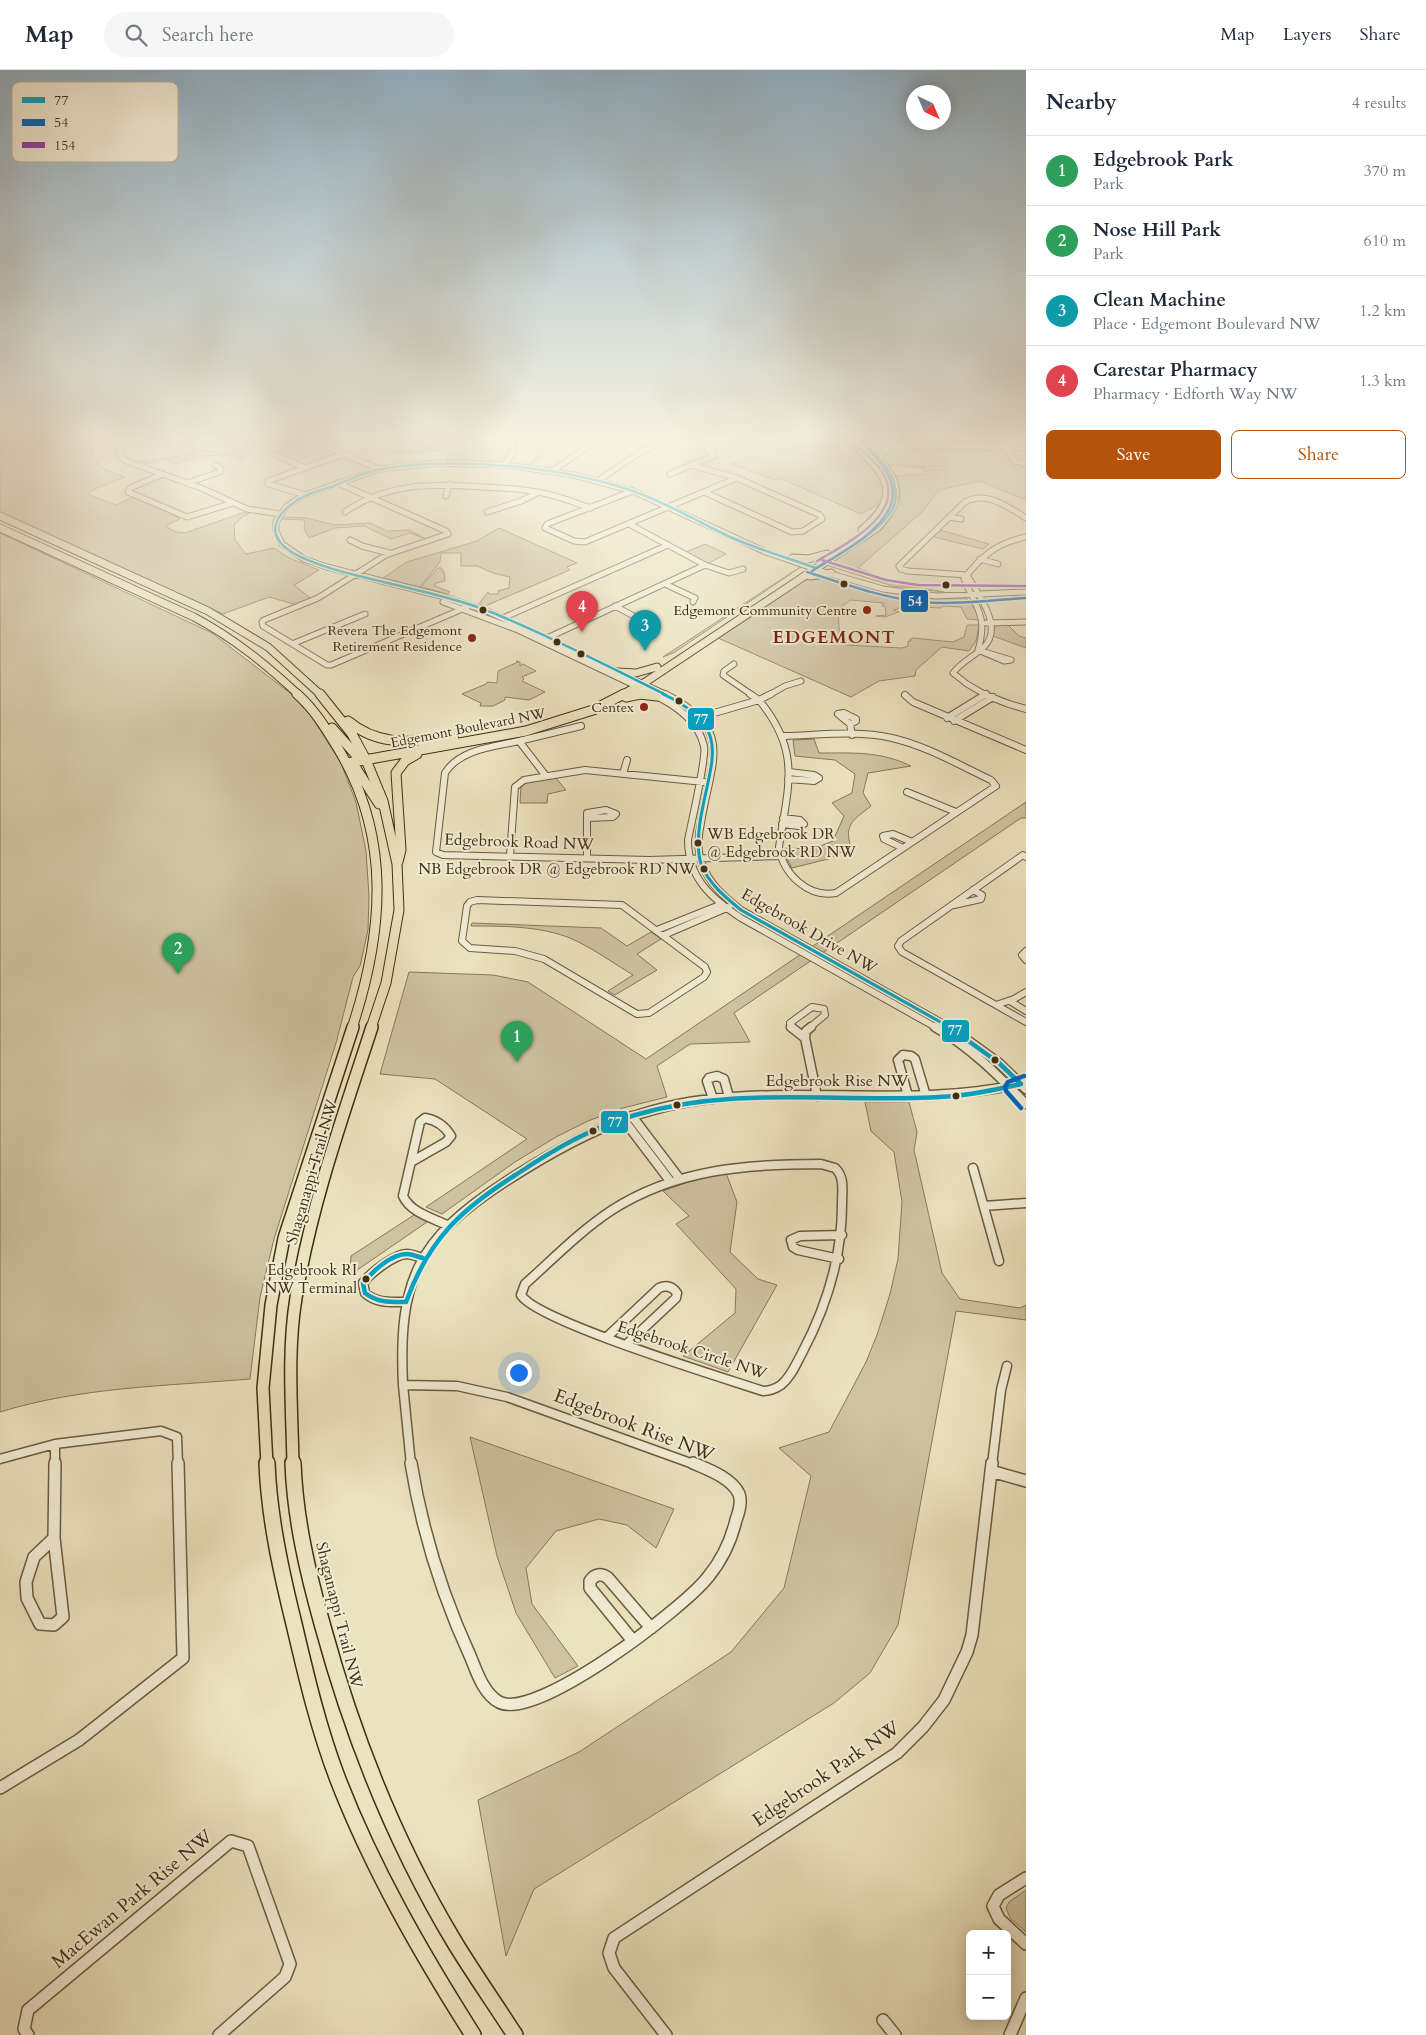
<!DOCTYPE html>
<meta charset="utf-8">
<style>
body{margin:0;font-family:Cardo,serif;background:#f6f6f7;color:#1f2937}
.controls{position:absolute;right:15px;bottom:15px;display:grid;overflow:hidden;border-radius:8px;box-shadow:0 2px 12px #0003}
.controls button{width:45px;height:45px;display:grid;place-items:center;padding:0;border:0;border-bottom:1px solid #e0e1e3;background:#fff;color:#1f2937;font:25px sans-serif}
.compass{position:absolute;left:906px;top:15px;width:45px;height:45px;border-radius:50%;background:#fff;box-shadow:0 2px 12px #0003;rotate:136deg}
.you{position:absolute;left:518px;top:1302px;width:18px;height:18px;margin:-12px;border:4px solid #fff;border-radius:50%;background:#1a73e8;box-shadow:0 0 0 8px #1a73e833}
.badge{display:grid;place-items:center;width:32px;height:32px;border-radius:50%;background:#b45309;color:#fff;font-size:16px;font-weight:700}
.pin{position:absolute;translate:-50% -41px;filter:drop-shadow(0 1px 2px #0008)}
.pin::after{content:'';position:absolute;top:26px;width:18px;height:15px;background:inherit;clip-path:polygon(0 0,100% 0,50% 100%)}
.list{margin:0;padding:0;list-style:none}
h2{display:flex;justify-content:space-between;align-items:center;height:65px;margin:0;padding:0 20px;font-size:21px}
h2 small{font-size:16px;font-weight:400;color:#747a83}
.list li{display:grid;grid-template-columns:32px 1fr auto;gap:15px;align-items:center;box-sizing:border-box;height:70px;padding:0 20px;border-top:1px solid #e0e1e3}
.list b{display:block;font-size:19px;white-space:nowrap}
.list p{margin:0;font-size:16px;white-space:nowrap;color:#747a83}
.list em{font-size:16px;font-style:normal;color:#747a83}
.actions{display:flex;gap:10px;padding:15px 20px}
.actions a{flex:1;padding:11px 0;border:1px solid #b45309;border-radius:8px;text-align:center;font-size:18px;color:#b45309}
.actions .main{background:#b45309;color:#fff}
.icon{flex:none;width:28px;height:28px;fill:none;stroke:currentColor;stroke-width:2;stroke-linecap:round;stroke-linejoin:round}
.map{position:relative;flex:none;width:1026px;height:1965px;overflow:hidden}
header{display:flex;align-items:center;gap:30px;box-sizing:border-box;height:70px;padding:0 25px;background:#fff;border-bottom:1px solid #e0e1e3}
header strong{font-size:24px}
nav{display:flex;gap:28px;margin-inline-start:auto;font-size:18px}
.search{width:350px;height:45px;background:#f6f6f7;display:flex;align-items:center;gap:12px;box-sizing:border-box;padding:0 18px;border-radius:28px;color:#747a83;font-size:19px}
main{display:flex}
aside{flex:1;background:#fff}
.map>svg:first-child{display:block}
</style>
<header>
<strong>Map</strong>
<div class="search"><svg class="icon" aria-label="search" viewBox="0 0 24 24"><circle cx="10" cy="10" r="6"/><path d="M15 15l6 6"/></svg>Search here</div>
<nav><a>Map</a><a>Layers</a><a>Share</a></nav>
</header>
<main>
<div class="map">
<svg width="1026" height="1965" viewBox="0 0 1026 1965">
<rect width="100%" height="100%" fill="#ebe2be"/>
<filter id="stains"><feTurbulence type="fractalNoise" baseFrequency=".004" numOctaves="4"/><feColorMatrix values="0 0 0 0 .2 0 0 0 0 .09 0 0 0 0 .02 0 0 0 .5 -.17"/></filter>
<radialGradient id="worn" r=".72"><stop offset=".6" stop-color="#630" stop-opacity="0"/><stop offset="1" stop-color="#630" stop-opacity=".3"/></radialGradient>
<path fill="#cec3a1" stroke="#87785a" d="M0,369H100L92,380L94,391L106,400L125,407L90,421L89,425L116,435L133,427L163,439L180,449L165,456L176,462L185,463L245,442L250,443L243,446L234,455L235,470L246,484L274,478L289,488L319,500L294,515L310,528L297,535L269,527L223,544L0,443Z
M247,369H275L284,374H265L246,380L243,391L228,385L200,386L176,394L165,390L142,394L136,392L181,386L198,378C215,384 231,383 247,376Z
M352,369H506L510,376L505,388L497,393L447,392L449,380L386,384Z
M536,369H565L529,395C538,387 542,380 536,369Z
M730,369H845L881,408L884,416L882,435H878L861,444L780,408L775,410L731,394L750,387Z
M865,369H1026V376L903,373L871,375Z
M923,379L999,381L1006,383L1011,393L1026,396V430L980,411L939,420L922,442L858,498L902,515L944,522L893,516L829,496V493C856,475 919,446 895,406L926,404L923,398L910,397H923L927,400H942L940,396L930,397L888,395L881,386L888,381Z
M282,447L306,448L335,455L370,453L387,461L409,460L428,470L410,463L391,469L364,456L335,458L309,468L304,459L305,450L281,449Z
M499,458L577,493L567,497L570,500L485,536L479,534L488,522L489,524H498V521L509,518L510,507L493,503L477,496H461V483H441L440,492L420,517L383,508L407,492L477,471Z
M940,460L989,474L983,479L934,467Z
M0,463L212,563L290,623L311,646L341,693L356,732L366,781L369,826L368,860L360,896L353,907L336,973L274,1169L260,1227L250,1309C166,1316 81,1317 0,1342Z
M705,474L726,484L707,494L686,482Z
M801,497L675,582L663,587L800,497Z
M438,498H442V501H444L445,511L436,513L435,516L450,522L448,524L421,517Z
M823,504L901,524L933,528H966L975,539L979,550L967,549L961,537L943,536L941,538L900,536L898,539L893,540L899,542L885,547L876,546L886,545L885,536H882L884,533L850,530L838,540L840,571L846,575L902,578L908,576V571H911L910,569L913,568L953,572L964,567L967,555H979L976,571L969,581L942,577L916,600L915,606L879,611L851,627L718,568C745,550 793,511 823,504Z
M1007,554L1019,566L1026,568V578L993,566L995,556Z
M516,591L520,592V596L523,594L536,601L522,607L524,609L522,611L545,622L529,630L505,627V630L493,636H480L481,633L462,624L486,614L487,612L497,613L498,601L518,592Z
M814,669L819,683C853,683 880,681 911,696L868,703L863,723L871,736C855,749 843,754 851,777L828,789L792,798L787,789L786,778L813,779L833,771L844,746L832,733L852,723L855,704L835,690L795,686L793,670Z
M555,707L566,720L548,724L547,733H520L521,716L524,713Z
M1026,732V748H1021L734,943L750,972L690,974L657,996L667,1027L623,1038L588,1051L556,1067L515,1092L442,1144L426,1137L527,1069L435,1009L380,1004L409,902L493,905L528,912L646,989Z
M472,853L601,858L627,876L651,862L661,869L637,884L657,900L615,925L608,921L633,905C613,893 591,877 570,868C539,856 504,856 471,856Z
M865,1032H909L917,1062L914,1080L942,1203L960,1229L1020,1238L1026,1235V1250L956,1241L898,1555L870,1603L834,1633L534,1819L506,1886L478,1730L579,1682L731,1582L784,1518L811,1406L779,1378L829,1362L866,1292L877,1265L890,1224L898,1189L902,1132L894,1082L871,1061Z
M726,1103L737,1132L730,1182L758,1209L777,1215L728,1302L683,1286L735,1243L736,1219L676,1154L689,1146L663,1121L688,1112Z
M414,1145L427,1152L350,1205L351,1186Z
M470,1367L674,1439L656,1478L627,1455L599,1449L556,1461L526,1498L532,1534L578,1596L555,1608L516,1543L497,1486Z
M1026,1820V1862L1010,1848L1006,1838L1009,1832Z"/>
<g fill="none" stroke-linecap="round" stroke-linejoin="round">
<defs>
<path id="minor-far3" d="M128,369L121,376L119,382L123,389L129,392L201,418L247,439L280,444
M142,369L169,374
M223,369V371
M309,369L379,399
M1006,377L1014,391L1026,394
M863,378L921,375L1026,378
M276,385L305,398
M504,396L514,381L511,369
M552,401L599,369
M163,404L130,418L128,422L187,447L233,433
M670,404L691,395
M599,410L642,381L671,369
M187,413L220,402L221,399L215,395
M338,413L446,461L448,464L386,485L318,528L264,550L262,552L263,556L327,595H331L467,537
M633,421L547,454L545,458L574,471L585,472L737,408L691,395L714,386L698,369
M704,422L792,462L803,461L822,449L820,445L737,408
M306,425L268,414V411L344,384
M446,426L449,414
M345,442C388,412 432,414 482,417C505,418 528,419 551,425C564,428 578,434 591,438
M487,442L521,431L539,422
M949,447L961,449
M350,470L362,476L389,483
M980,489L998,494
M705,495L729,503L743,499
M967,505L908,501L901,499L899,496L965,432C986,420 1008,437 1026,448
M967,505C978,524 1005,558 983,578C973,587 961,592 953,603L967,614L986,625
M665,514L695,528L693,532
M443,532L518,560L655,625
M615,536L652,556
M503,548L668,475
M986,553L1026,552
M545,569L705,495L629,454
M292,574L365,544
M978,580C988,547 977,539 964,509C981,486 997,473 1026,467
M978,580L1011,590L1004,591Z
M734,594L724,601L723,605L752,625
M667,625L487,541L441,526L327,497L304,489L282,474L276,461V452L286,437L302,426L379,399L439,393L507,395L574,405L633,421L766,482L824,502L883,519L936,526L1026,522
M769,625L785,616L801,611"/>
<path id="minor-far2" d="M652,624C674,634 698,650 704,676C707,687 691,754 688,770C688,808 711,828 741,848L937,958
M665,624C736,660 711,689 701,753C698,766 697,781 702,794C709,814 725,827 741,840L951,958
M750,624L759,630L771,624
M983,624L1009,634L1026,639
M905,625L913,632L1026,680
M844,643L856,649V651L850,654L838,644Z
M697,648L759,630C802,682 788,716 779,777C783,804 808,828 836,823L996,716L991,710C959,695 927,676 892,668C857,660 820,665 785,666
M947,648L986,624
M954,651L993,627
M850,654L852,665
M519,671L581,656
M623,704L627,690
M546,706L519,671C493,677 460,679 445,703L436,782L443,785L649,790L780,786
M788,709L814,711L819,708L814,705L789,702
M907,722L956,742
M606,740L616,744L613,747L587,748V743Z
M587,748V788
M782,754L799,756L804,754L800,750L783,748
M903,778L884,769L883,766L893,764L912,772
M510,786L515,717L524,710L585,700L704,712
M1026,787L1023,785L901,871L898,876L902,882L996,935L1014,929L1026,922
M477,830L622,835L705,897L707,902L704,907L649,943L637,944L544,889L515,881L470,878L462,871L467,836L470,832Z
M954,835L981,829L982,825L973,820
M657,860L722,834
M664,865L729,837
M1026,881L1022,885L1026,890
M1010,931L1026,941
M996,935L1026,952
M791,958L790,953L812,937L824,939L825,945L809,958"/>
<path id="minor-far1" d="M791,957L805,968
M935,957C970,977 998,1005 1026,1034
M949,957L999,993L1026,1019
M805,968L817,1026
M805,968L806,961L811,957
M908,1026L898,990L903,985L911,986L915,989L926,1026
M713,1029L707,1011L709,1008L717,1006L724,1009L729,1027
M632,1046L679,1108
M623,1049L670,1111
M411,1092L446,1072L451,1066C445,1056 436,1050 425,1048L420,1052L403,1126C410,1142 432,1148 447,1155
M821,1094L835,1098C845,1107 842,1121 842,1134C842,1187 827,1236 802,1283C796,1294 791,1307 781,1315C775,1319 770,1321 763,1321C724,1308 536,1251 521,1225L525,1214C553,1189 580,1161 612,1140C676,1099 747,1094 821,1094Z
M973,1098L999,1191
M984,1136L1026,1133
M839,1189L798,1180L793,1177L791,1170L800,1166L842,1165
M406,1232C391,1232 377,1234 365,1223L363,1213C370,1203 395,1184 407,1184C412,1184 418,1187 423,1188
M607,1267L659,1218C666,1215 672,1216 677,1223L676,1228L627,1274
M403,1315L411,1395
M403,1315C398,1211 417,1169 505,1112C567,1072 629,1039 703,1030C809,1016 919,1038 1024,1013
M403,1315L457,1316L507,1327L696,1395
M0,1389L55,1374L161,1361L177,1367L178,1395
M55,1395V1374
M992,1395L1001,1320L1007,1296"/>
<path id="minor" d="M411,1393C422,1461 442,1525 471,1588C477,1603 484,1624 499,1632C535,1652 684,1538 708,1507C722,1490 731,1471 736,1450C739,1442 742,1432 739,1424C732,1408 707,1399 693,1393
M991,1401L1026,1411
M54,1468L63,1547L54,1555L40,1554L27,1528L26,1512L34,1487Z
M54,1468L55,1393
M633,1571L590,1518V1511C595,1504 601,1503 608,1508L651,1558
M0,1718L79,1670L183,1588L178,1393
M1026,1808L999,1825L993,1836L999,1849L1026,1874
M883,1950L895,1965
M28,1965L24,1959L28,1940L231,1771L248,1776L290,1894L285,1907L219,1965
M666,1965L614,1898L609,1883L614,1868L897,1683L923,1657L944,1630L967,1582L972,1565L992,1393
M1010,1965L1026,1928"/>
<path id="major-far3" d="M849,369C884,402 907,422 862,460
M881,391L879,382L886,380
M0,446L208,541L268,577L321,625
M0,458L194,547C235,569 264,593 299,625
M793,488L808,489L827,484
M810,506L831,503
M618,602L636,603L657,597
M621,625L647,611L878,457C913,417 889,400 858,369
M636,625H647"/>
<path id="major-far2" d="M297,624C314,639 325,657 336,675C392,765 384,861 352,958
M320,624L352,664L366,690L383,731L397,794L399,840L386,913L371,958
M626,627L640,624L657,626
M348,651C380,678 415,671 454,669
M332,658L357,686L364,690
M352,692L379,734
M348,693L526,661L593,640L624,624
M398,792L401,780L396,703L405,691L417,684"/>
<path id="major-far1" d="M267,1395L263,1318L271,1235L284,1168L353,957
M293,1395C292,1339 287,1283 296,1228C311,1135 343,1046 372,957"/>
<path id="major" d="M267,1393C269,1447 281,1501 294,1554C306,1605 318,1657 337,1707C372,1798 421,1883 473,1965
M293,1393C295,1449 308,1504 323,1557C353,1667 396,1775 455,1873C474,1904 495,1934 515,1965"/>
</defs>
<use href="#minor-far3" stroke="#6b5b3e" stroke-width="7"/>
<use href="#minor-far2" stroke="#6b5b3e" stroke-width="8"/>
<use href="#minor-far1" stroke="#6b5b3e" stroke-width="11"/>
<use href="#minor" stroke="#6b5b3e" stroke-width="14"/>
<use href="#major-far3" stroke="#402e14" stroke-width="9"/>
<use href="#major-far2" stroke="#402e14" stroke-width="11"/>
<use href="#major-far1" stroke="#402e14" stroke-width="14"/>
<use href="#major" stroke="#402e14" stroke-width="18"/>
<use href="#minor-far3" stroke="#f2ecd5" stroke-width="5"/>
<use href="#minor-far2" stroke="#f2ecd5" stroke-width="6"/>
<use href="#minor-far1" stroke="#f2ecd5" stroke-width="8"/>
<use href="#minor" stroke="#f2ecd5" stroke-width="11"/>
<use href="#major-far3" stroke="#ebe2be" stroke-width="7"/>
<use href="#major-far2" stroke="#ebe2be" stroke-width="9"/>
<use href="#major-far1" stroke="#ebe2be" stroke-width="11"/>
<use href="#major" stroke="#ebe2be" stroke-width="15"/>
<defs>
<path id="bus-1-far2" d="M666,625C613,599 560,571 505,548C468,531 428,523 388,513C363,507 295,493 280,472C267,455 283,440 296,431C307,423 322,420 334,416C349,410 366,401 382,399C455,387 553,396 624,418C661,430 695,450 730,467C757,479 788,488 816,498C838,485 884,460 894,436C898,425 895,413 890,403C883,389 869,379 858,369"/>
<path id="bus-1-far1" d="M663,624C735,658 710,689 700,752C698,766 697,781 701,794C709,814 725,827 741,840L951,958"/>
<path id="bus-1" d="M406,1232C429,1169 461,1139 517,1104C553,1080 592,1057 635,1045C742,1014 846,1035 954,1026C977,1024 999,1019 1021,1014L999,993L949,957
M406,1232C391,1232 378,1233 365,1223L363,1213C373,1201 391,1184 407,1184C412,1184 418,1187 423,1188"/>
<path id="bus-2-far1" d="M812,501C839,484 905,452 891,412C885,395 871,382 859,369
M807,502C845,514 883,528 922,532C957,535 992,530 1026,528"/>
<path id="bus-2" d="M1021,1038L1006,1021L1005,1017L1008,1012L1024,1006"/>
<path id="bus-3" d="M822,490L886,510L918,515L1026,516
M817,491C845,474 907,445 883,403C876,391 863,382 853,373"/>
</defs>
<use href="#bus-1-far2" stroke="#f2ecd5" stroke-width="5"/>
<use href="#bus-1-far1" stroke="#f2ecd5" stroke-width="6"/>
<use href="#bus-1" stroke="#f2ecd5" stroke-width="8"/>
<use href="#bus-2-far1" stroke="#f2ecd5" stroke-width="5"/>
<use href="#bus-2" stroke="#f2ecd5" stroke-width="8"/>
<use href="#bus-3" stroke="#f2ecd5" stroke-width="5"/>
<use href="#bus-1-far2" stroke="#03a3c5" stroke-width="2.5"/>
<use href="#bus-1-far1" stroke="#03a3c5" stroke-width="3"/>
<use href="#bus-1" stroke="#03a3c5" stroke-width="4.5"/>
<use href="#bus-2-far1" stroke="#0065bd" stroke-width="2.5"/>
<use href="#bus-2" stroke="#0065bd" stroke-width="4.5"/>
<use href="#bus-3" stroke="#8e44ad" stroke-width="2.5"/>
</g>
<linearGradient id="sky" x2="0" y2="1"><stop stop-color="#92aec0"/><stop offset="0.57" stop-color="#f6f2e2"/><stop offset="1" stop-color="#f6f2e2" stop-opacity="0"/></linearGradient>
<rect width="1026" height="645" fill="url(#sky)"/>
<g fill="#402e14" stroke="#f2ecd5" stroke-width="2">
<circle cx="844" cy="514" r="4.5"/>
<circle cx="946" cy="515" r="4.5"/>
<circle cx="483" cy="540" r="4.5"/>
<circle cx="557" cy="572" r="4.5"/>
<circle cx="581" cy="584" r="4.5"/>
<circle cx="679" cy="631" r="4.5"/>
<circle cx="698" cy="773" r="4.5"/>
<circle cx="704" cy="799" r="4.5"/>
<circle cx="995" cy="990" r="4.5"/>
<circle cx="956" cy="1026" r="4.5"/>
<circle cx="677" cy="1035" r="4.5"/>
<circle cx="593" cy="1061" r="4.5"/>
<circle cx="366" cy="1209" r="4.5"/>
</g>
<g fill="#8f2418" stroke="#f2ecd5" stroke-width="2">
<circle cx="867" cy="540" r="5"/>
<circle cx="472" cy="568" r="5"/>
<circle cx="644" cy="637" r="5"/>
</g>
<g text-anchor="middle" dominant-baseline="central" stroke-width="4" stroke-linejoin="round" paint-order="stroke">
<g font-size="14" fill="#402e14" stroke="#f2ecd5" text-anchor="end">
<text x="857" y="540">Edgemont Community Centre</text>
<text x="462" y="560">Revera The Edgemont<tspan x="462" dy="16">Retirement Residence</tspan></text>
<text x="634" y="637">Centex</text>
</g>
<g font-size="14" fill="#402e14" stroke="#f2ecd5">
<text transform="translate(468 658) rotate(-11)">Edgemont Boulevard NW</text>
</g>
<g font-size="15" fill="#402e14" stroke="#f2ecd5" text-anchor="end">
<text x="707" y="764" text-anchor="start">WB Edgebrook DR<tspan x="707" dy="18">@ Edgebrook RD NW</tspan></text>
<text x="695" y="799">NB Edgebrook DR @ Edgebrook RD NW</text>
<text x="357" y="1200">Edgebrook RI<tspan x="357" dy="18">NW Terminal</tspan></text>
</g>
<g font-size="16" fill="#402e14" stroke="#f2ecd5">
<text transform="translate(519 772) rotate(2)">Edgebrook Road NW</text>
<text transform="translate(809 861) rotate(30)">Edgebrook Drive NW</text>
<text x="837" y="1011">Edgebrook Rise NW</text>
<text transform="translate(312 1102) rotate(-74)">Shaganappi Trail NW</text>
<text transform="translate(692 1280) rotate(18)">Edgebrook Circle NW</text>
<text transform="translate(339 1545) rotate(76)">Shaganappi Trail NW</text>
</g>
<g font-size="18" font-weight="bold" letter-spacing="1" fill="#7a1f14" stroke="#f2ecd5">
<text x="834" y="567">EDGEMONT</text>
</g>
<g font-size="19" fill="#402e14" stroke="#f2ecd5">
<text transform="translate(634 1355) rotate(21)">Edgebrook Rise NW</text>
<text transform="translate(826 1704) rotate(-34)">Edgebrook Park NW</text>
<text transform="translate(132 1829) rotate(-40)">MacEwan Park Rise NW</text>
</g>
</g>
<rect x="12" y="12" width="166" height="80" rx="8" fill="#f2ecd5" stroke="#bdb39b" stroke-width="1"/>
<rect x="22" y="27" width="23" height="6" fill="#03a3c5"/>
<rect x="22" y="49" width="23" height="7" fill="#0065bd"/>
<rect x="22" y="72" width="23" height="6" fill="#8e44ad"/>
<g font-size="14" fill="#402e14">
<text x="54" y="35">77</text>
<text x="54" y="57">54</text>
<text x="54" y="80">154</text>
</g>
<g stroke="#f2ecd5" stroke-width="2">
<rect x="900" y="519" width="29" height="24" rx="5" fill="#0065bd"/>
<rect x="687" y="637" width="28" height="24" rx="5" fill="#03a3c5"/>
<rect x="941" y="949" width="29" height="24" rx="5" fill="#03a3c5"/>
<rect x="600" y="1040" width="29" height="24" rx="5" fill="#03a3c5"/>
</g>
<g font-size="14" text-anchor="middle" font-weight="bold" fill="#fff">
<text x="915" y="536">54</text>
<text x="701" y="654">77</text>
<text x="955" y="965">77</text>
<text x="615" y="1057">77</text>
</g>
<rect width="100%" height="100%" filter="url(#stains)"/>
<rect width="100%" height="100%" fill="url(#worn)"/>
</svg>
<div class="controls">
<button>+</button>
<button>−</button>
</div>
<svg class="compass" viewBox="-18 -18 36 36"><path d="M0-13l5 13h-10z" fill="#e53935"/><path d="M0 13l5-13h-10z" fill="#747a83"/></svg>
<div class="you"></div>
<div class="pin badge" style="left:517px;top:992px;background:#2e9e5b">1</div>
<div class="pin badge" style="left:178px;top:904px;background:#2e9e5b">2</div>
<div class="pin badge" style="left:645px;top:581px;background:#0f9aa8">3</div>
<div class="pin badge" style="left:582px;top:562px;background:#e0444e">4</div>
</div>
<aside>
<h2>Nearby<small>4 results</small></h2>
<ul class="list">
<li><span class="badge" style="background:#2e9e5b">1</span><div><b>Edgebrook Park</b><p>Park</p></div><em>370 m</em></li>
<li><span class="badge" style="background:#2e9e5b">2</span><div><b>Nose Hill Park</b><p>Park</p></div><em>610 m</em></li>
<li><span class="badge" style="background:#0f9aa8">3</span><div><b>Clean Machine</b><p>Place · Edgemont Boulevard NW</p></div><em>1.2 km</em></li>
<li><span class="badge" style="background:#e0444e">4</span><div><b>Carestar Pharmacy</b><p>Pharmacy · Edforth Way NW</p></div><em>1.3 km</em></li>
</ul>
<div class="actions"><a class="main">Save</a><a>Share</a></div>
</aside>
</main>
